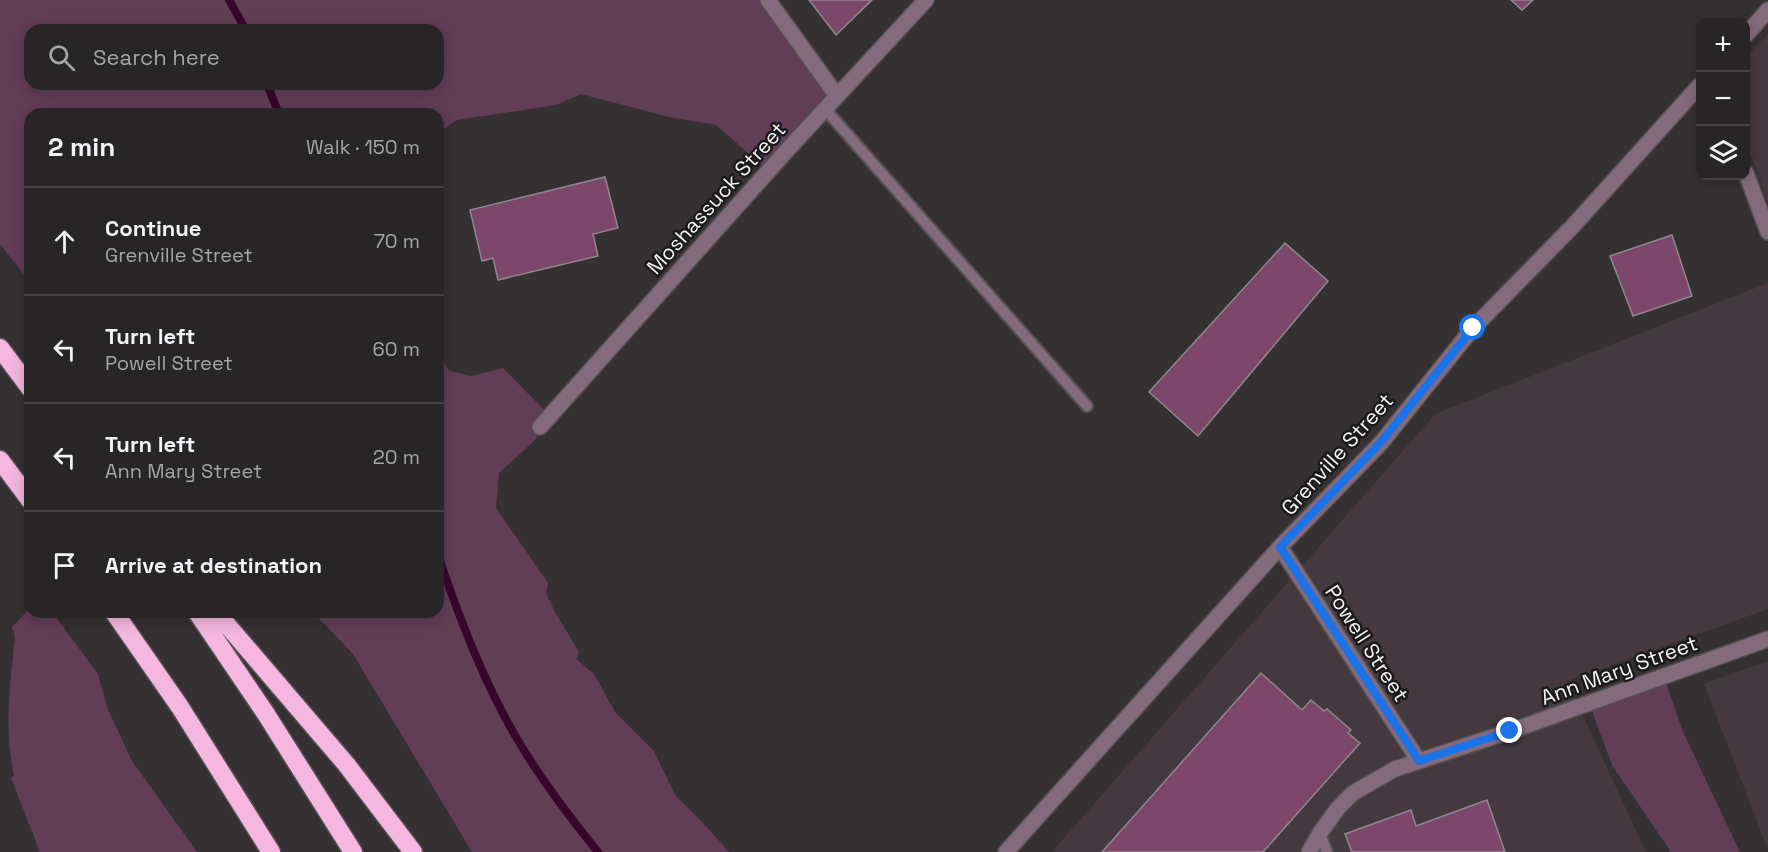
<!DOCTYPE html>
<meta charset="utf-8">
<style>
body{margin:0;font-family:"Space Grotesk",sans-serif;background:#343132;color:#f1f3f6}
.controls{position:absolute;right:18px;top:18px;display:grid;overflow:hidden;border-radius:12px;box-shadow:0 3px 15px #0003}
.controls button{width:54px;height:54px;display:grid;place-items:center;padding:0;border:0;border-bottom:2px solid #444243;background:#282526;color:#f1f3f6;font:30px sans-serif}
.stop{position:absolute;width:18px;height:18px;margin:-14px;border:4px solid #1a73e8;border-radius:50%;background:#fff}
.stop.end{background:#1a73e8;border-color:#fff;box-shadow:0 2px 6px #0008}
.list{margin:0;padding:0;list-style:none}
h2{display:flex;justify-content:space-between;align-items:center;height:78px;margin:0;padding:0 24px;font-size:26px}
h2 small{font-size:20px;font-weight:400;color:#a5a5a7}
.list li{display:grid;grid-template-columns:39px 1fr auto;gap:18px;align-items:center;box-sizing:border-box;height:108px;padding:0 24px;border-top:2px solid #444243}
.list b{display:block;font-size:22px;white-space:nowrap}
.list p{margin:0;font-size:20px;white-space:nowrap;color:#a5a5a7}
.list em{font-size:20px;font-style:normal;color:#a5a5a7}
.icon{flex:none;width:33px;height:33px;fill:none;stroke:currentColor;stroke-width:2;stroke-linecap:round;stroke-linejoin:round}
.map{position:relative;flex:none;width:1768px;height:852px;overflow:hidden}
.search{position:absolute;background:#282526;box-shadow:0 3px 15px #0003;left:24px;top:24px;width:420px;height:66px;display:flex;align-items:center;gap:15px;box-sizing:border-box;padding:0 21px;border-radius:18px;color:#a5a5a7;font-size:22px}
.panel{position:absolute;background:#282526;box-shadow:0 3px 15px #0003;left:24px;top:108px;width:420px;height:510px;border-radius:18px}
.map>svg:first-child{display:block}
</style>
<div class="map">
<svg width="1768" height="852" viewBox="0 0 1768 852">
<rect width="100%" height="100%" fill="#353133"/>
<path fill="#43393f" d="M1768,34V203L1746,142V57Z
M1768,283V609L1567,681L1646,852H1052L1435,414Z
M1768,661V850L1704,684Z"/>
<path fill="#623d56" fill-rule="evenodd" d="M0,0H768L833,92L765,168L716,125L669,117L581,94L556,105L457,120L438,133V114H30V282L0,244ZM30,30H438V84H30Z
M438,352L449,371L471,376L503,368L545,411L536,439L499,473L496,508L548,583L546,593L555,612L579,652L576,659L594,674L615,712L654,751L675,795L703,823L729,852H472L353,654L313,612H438Z
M30,608V612H52L98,674L108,710L132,761L197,852H40L11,778L14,776C4,727 10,685 15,637L12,627Z
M1664,677L1683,732L1740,852H1671L1612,765L1589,703Z"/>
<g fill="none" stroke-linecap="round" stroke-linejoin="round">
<path stroke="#37062b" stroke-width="8" d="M229,0L246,30
M267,84L279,114
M438,555C461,623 487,691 525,752C547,787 572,820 598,852"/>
</g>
<path fill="#7d476c" stroke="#8d888b" stroke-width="1.5" d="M809,0H872L836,35Z
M1511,0H1533L1522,10Z
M605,177L618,228L593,234L598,256L498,280L493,258L482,261L470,210Z
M1672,235L1692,296L1633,316L1610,256Z
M1285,243L1328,281L1198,436L1149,392Z
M1261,673L1302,710L1311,700L1324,711L1327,709L1351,730L1348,733L1360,743L1263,852H1102Z
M1487,800L1505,852H1352L1345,834L1411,810L1416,826Z"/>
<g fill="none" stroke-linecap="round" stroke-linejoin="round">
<defs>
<path id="service" d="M825,109L1087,406
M1320,833L1327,852"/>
<path id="minor" d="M768,0L837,96
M1746,35L1768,10
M1746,173L1768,232
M540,427L789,148L926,0
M1280,547L1419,761
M1006,852L1280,547L1381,443L1473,328L1572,227L1700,85
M1309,852L1320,833L1338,808L1353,793L1395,769L1511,731L1768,639"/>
<path id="motorway" d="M0,348L30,388
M0,460L30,500
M114,612L180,707L271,852
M197,612L266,714L353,852
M216,612L346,764L413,852"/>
</defs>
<use href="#service" stroke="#545052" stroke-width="14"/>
<use href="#minor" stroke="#545052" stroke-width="18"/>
<use href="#motorway" stroke="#545052" stroke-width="21"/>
<use href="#service" stroke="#846b7b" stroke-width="10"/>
<use href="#minor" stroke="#846b7b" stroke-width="15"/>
<use href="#motorway" stroke="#f5b7e0" stroke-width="18"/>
</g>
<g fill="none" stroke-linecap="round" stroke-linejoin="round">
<path stroke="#1a73e8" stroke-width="8" d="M1473,328L1381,442L1280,547L1419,761L1510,731"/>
</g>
<g text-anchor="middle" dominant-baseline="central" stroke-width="5" stroke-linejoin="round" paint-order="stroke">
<g font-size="21" fill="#f5f3f5" stroke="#1b1a1b">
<text transform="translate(716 198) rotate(-48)">Moshassuck Street</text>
<text transform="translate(1337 454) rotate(-48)">Grenville Street</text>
<text transform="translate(1367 643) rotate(57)">Powell Street</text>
<text transform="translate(1619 670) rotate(-20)">Ann Mary Street</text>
</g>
</g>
</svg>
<div class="controls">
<button>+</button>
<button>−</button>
<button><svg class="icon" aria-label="layers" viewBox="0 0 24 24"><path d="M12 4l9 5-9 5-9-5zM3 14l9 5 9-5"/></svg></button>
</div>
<div class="stop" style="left:1473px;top:328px"></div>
<div class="stop end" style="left:1510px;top:731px"></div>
<div class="search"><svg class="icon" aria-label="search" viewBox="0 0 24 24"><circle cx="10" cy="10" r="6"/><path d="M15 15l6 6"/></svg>Search here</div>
<section class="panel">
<h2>2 min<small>Walk · 150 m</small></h2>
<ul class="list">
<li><svg class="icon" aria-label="ahead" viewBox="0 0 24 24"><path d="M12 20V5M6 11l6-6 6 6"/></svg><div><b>Continue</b><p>Grenville Street</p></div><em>70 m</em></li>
<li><svg class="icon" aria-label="left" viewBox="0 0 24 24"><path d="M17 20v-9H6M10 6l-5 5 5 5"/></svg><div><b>Turn left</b><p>Powell Street</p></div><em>60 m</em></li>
<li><svg class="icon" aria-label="left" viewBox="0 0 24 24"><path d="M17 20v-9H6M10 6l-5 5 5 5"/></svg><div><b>Turn left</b><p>Ann Mary Street</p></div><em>20 m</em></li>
<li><svg class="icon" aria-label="arrive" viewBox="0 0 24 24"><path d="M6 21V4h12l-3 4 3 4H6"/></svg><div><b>Arrive at destination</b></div></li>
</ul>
</section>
</div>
